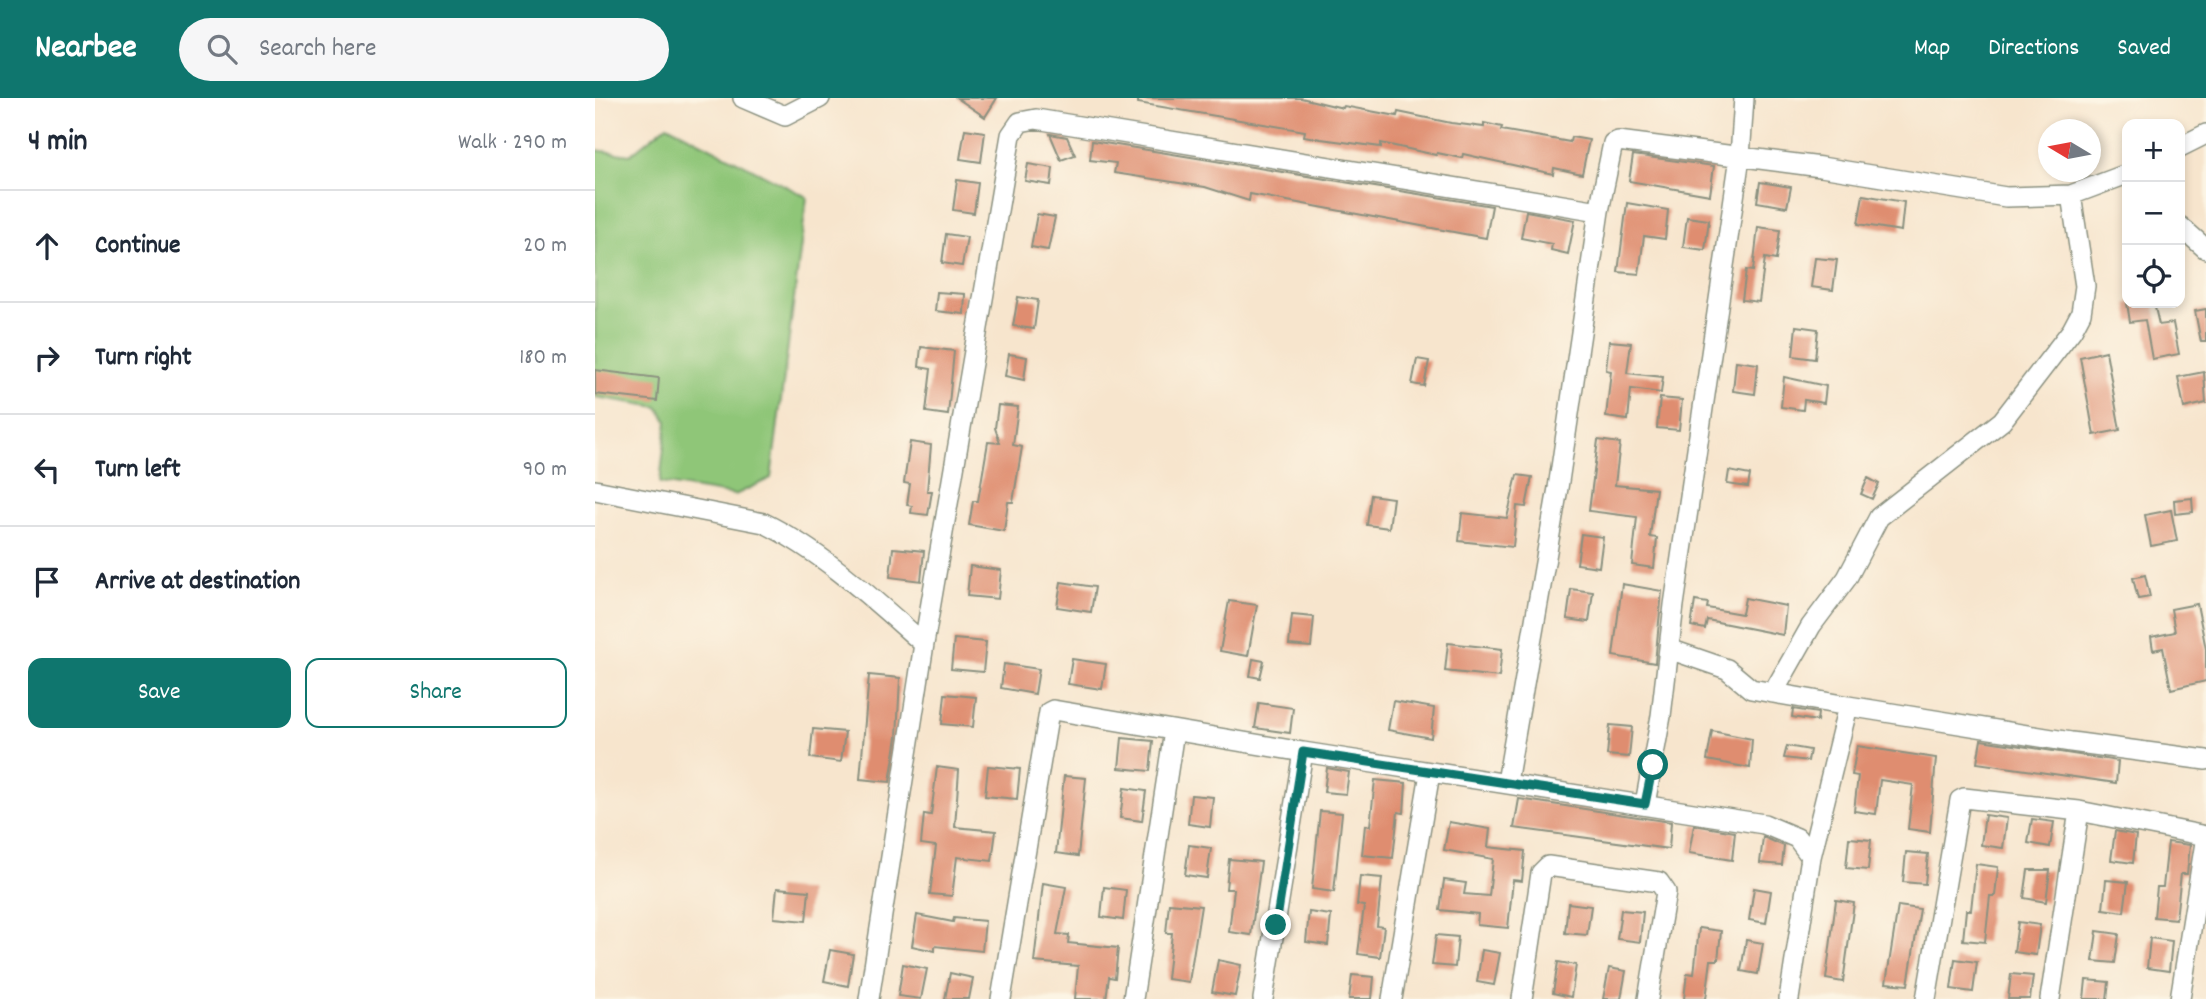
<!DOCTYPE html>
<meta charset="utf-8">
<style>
body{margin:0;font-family:Dekko,sans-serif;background:#f6f6f7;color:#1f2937}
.controls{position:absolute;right:21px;top:21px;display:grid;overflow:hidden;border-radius:14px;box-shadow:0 4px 10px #0003}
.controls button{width:63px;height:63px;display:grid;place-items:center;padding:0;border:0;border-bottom:2px solid #e0e1e3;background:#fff;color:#1f2937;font:35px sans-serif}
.compass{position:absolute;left:1443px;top:21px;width:63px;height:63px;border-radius:50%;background:#fff;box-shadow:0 4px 10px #0003;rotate:280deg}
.stop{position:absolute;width:21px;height:21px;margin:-16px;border:5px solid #0f766e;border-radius:50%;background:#fff}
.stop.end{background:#0f766e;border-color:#fff;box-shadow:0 2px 7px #0008}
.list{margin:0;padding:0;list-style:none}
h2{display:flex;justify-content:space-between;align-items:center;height:91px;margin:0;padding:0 28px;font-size:30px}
h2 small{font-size:23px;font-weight:400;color:#747a83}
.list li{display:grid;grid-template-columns:46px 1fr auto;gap:21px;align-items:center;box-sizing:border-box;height:112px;padding:0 28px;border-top:2px solid #e0e1e3}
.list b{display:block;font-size:26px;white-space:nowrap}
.list em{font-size:23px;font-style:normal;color:#747a83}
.actions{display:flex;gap:14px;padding:21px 28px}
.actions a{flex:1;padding:16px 0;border:2px solid #0f766e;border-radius:14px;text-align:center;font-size:24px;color:#0f766e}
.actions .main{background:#0f766e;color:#fff}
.icon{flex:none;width:38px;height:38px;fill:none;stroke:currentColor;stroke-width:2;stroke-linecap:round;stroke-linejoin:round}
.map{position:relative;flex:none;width:1611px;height:901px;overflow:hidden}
header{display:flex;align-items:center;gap:42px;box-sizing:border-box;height:98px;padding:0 35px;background:#0f766e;color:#fff}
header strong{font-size:33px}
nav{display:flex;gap:38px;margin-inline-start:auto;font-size:24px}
.search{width:490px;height:63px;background:#f6f6f7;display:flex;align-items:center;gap:18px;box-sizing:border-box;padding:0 24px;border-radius:38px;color:#747a83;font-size:26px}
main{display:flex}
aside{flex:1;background:#fff}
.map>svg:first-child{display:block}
</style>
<header>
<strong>Nearbee</strong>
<div class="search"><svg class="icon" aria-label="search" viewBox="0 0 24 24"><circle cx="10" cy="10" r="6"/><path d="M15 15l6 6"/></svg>Search here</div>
<nav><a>Map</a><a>Directions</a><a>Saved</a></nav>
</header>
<main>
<aside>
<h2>4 min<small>Walk · 290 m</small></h2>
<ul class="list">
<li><svg class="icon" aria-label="ahead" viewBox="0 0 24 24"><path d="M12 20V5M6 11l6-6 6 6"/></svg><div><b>Continue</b></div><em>20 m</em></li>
<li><svg class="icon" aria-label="right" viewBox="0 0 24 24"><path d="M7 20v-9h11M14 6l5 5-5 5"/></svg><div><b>Turn right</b></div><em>180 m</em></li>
<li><svg class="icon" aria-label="left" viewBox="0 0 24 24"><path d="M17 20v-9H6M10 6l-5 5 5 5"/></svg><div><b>Turn left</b></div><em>90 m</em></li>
<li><svg class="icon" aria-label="arrive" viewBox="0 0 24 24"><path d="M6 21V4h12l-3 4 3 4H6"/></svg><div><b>Arrive at destination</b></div></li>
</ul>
<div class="actions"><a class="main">Save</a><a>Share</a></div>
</aside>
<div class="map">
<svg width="1611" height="901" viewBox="0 0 1611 901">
<rect width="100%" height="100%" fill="#fcf5e5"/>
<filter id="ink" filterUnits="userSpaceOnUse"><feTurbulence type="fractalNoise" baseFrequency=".0143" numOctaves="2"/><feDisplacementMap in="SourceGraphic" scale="14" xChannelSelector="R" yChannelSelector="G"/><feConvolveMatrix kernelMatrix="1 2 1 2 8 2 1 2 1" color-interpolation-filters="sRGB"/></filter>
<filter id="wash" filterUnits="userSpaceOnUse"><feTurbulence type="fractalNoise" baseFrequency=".00686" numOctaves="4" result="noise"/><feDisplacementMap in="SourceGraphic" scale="28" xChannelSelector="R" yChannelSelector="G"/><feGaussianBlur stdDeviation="1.57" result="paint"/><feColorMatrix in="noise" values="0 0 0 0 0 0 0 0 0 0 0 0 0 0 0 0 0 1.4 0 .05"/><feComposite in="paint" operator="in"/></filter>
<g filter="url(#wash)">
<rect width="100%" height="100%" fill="#f7e5cd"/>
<path fill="#8fc678" stroke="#578256" stroke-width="2" d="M72,27L212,99L176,380L140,397L65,385L72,323L63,309L0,299V52L35,57Z"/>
<g id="blocks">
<path fill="#df8d6f" d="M362,0H402L390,19Z
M543,0H706L748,10L749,8L802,18L803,14L856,25L889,29V25L907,29L906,32L975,44L976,39L994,42L987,76L959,70L958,76L868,56L867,60L842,55L841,57L786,45V49L726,41L709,38L710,33L543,5Z
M370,31L390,34L386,64L365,61Z
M455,36L472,39L480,57L466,62Z
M497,43L897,108L891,140L655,96L654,103L610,89L519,75L521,65L495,62Z
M1038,57L1119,68L1115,97L1034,83Z
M433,66L458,70L456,87L430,83Z
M362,82L383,85L379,115L358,112Z
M1165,84L1196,89L1192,109L1162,104Z
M1268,97L1309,104L1306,133L1263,126Z
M1032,105L1073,112L1070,141L1049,138L1044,176L1023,174Z
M931,113L980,122L973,156L956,152L957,146L926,140Z
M442,116L460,119L453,152L436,149Z
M1092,119L1114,122L1110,152L1088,149Z
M1163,129L1185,132L1181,162L1170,160L1164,204L1147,202L1151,172L1158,173Z
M351,136L372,139L367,168L347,165Z
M1220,160L1242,162L1238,192L1216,189Z
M342,194L370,196L369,216L340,213Z
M423,199L443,202L439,231L418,228Z
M1532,205H1559L1564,227L1578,225L1584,256L1557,261L1550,222L1535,224Z
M1611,211V244H1606L1600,213Z
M1201,228L1223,231L1220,261L1198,258Z
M1014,243L1036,245L1032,275L1068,279L1066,295L1036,291L1033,322L1011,319L1016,273L1011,272Z
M326,249L359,253L353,317L331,314L336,271L324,269Z
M1511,253L1525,332L1499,337L1485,259Z
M414,256L432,259L429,282L410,278Z
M822,261L834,263L829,288L817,286Z
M1141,263L1163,266L1160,296L1138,293Z
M0,272L64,280L62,303L0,296Z
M1609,274L1611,305L1589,310L1583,279Z
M1189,279L1231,288L1229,305L1209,302L1208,312L1186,309Z
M1065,300L1087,302L1084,332L1062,330Z
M403,307L423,309L418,347L427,349L418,404H413L409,433L374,427L378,403H383L393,344L405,345L400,330Z
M1003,342L1025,345L1020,387L1061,391L1055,439L1062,440L1059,470L1037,467L1042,419L994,413Z
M315,344L336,347L332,393H337L333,417L316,415L317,408L312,407L315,386L309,385Z
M1134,373L1155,377L1153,389L1132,386Z
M922,377L937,379L931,409L922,408L918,449L864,443L867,415L912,420Z
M1273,380L1284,386L1277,401L1266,396Z
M776,397L798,400L794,430L772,427Z
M1597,400L1598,414L1580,416L1579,402Z
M1576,412L1582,443L1556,448L1550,417Z
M986,436L1008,439L1004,469L982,466Z
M298,450L329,453L326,483L295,479Z
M375,468L406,472L403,501L372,498Z
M1550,477L1555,499L1543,501L1538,480Z
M466,484L500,489L496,514L462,509Z
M1027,486L1067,493L1060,565L1018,558Z
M976,491L998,494L994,524L972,521Z
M1150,500L1191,508L1188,537L1112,522L1110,531L1096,528L1100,503L1113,505L1112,510L1147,516Z
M634,503L662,507L653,558L625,553Z
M1602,506L1611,551V583L1576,591L1568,550L1558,552L1556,539L1580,534L1576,511Z
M697,517L719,519L716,549L694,547Z
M359,541L391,544L388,574L356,571Z
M853,545L907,551L904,579L850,573Z
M477,561L511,566L507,591L473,586Z
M658,561L669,563L665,580L655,578Z
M409,566L444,571L440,596L406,590Z
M274,577L305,580L302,639L295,684L265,681Z
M350,596L381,599L378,629L347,626Z
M798,603L839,610L836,640L793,632Z
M664,605L698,610L695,635L660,630Z
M1198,611L1223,615L1222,623L1197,619Z
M1015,627L1037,629L1034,659L1012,657Z
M218,631L250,634L246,664L215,660Z
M1117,633L1157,641L1155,670L1112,662Z
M527,640L558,643L555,673L524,670Z
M1386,642L1523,663L1521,685L1382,665Z
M1192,648L1215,652L1213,663L1189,660Z
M1262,648L1341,660L1335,734L1313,731L1318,687L1285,682L1281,716L1259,713L1263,678L1257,677Z
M393,668L425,671L422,701L390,698Z
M342,669L364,672L360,729L401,733L397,763L362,759L357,798L335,796L341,748L326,746L329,716L336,717Z
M732,670L754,674L751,696L729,694Z
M469,678L491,680L483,758L461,755Z
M780,682L811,685L809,715L803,714L798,760L767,757L770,727L775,728Z
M529,690L551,693L547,723L525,720Z
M596,697L618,699L615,729L593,726Z
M924,701L1076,724L1074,751L919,730Z
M725,713L747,715L739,794L717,791Z
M1390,717L1412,720L1408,750L1386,747Z
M1437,721L1459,724L1455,749L1433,745Z
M854,724L895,731L893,749L930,753L927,783L918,782L913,830L882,827L883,816L845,812L849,782L871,785L869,796L894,798L898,761L849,752Z
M1099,727L1140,734L1137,762L1094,755Z
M1520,733L1541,737L1538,765L1516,762Z
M1168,739L1189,748L1187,767L1165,765Z
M1254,740L1276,742L1273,772L1251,770Z
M1573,744L1595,747L1592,776H1586L1581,821L1559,819L1562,789H1568Z
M594,747L616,750L612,780L590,777Z
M1311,754L1333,756L1330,786L1308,784Z
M634,761L666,764L656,837L634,834L639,791H631Z
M1381,766L1403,769L1400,798H1395L1390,844L1368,842L1371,812H1376Z
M1433,772H1455L1451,804L1429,800Z
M765,778L787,780L782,828L789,829L785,859L763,856L769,808L762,807Z
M1511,782L1533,784L1529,814L1508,811Z
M448,785L471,789L462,836L474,837L473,845L523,850L520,880L514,879L511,901H480L483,868L439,864Z
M509,789L531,792L528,822L506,819Z
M182,790L214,793L211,823L179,820Z
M1159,790L1176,793L1171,825L1154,822Z
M1241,802L1259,805L1248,884L1231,881Z
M574,805L606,808L594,884L572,881L577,835H571Z
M973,805L996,808L992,837L970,835Z
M1303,808L1325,811L1313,887L1291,885Z
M1026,812L1048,814L1045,844L1022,841Z
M714,814L736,817L733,847L711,844Z
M322,817L358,824L359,820L390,823L387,853L340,848V853L317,848Z
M1423,824L1445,827L1441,857L1419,854Z
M1104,830L1126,833L1123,862H1116L1111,901H1089L1092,875L1099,876Z
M1502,833L1524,836L1520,865L1498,863Z
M841,837L863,839L860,869L837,867Z
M1555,840L1577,843L1574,873L1552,870Z
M1151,842L1168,845L1163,876L1146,873Z
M235,852L258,856L253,888L229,883Z
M887,852L905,855L899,887L882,884Z
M1360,861L1382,864L1378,894L1356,891Z
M623,862L646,867L640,898L617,894Z
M963,864L981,867L976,899L958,895Z
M308,866L332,871L326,901L303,898Z
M1014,870L1031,873L1026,901H1008Z
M355,875L378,880L374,901H350Z
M1416,876L1438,878L1435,901H1413Z
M757,877L779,879L777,901H754Z
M1491,882L1514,884L1512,901H1489Z"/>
</g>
</g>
<g filter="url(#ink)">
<use href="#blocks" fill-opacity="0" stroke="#8b9180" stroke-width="2"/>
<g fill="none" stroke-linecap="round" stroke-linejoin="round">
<defs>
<path id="minor" d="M148,0L190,18L225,0
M1585,49L1611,36
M1585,128L1611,151
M0,392L169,425C228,454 280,503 329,546
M1074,551L1132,571L1156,591L1253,608
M1178,595L1216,528L1252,480L1284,419L1407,323L1477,232L1486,215L1490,188L1476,97
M912,684L963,390L1004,113L1018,45L1023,43L1226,69L1411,99L1476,97L1532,76
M1050,706L1066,618L1079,507L1145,59L1149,0
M274,901L329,546L416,37L425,24L441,21L1004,113
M406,901L454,614L458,612L708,654
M538,901L579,633
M668,901L708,654L1169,726L1202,740L1216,759
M797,901L835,675
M927,901L946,775L953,768L1064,784L1071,794L1053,901
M1194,901L1216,759L1253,608L1476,644L1611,662
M1331,901L1365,702L1369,700L1484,713L1611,738
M1455,901L1484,713
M1585,901L1611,738"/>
</defs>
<use href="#minor" stroke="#8b9180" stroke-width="22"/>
<use href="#minor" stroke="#fff" stroke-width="19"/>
</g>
</g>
<g fill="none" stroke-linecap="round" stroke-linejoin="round" filter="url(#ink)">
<path stroke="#0f766e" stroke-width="9" d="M681,827L708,654L1050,706L1058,667"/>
</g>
</svg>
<div class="controls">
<button>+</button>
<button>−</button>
<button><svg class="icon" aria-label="locate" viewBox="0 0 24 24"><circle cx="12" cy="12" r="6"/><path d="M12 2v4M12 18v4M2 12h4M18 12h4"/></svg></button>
</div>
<svg class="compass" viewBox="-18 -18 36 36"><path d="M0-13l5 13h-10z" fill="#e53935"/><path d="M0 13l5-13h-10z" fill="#747a83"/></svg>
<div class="stop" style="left:1058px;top:667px"></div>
<div class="stop end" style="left:681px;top:827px"></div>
</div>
</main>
